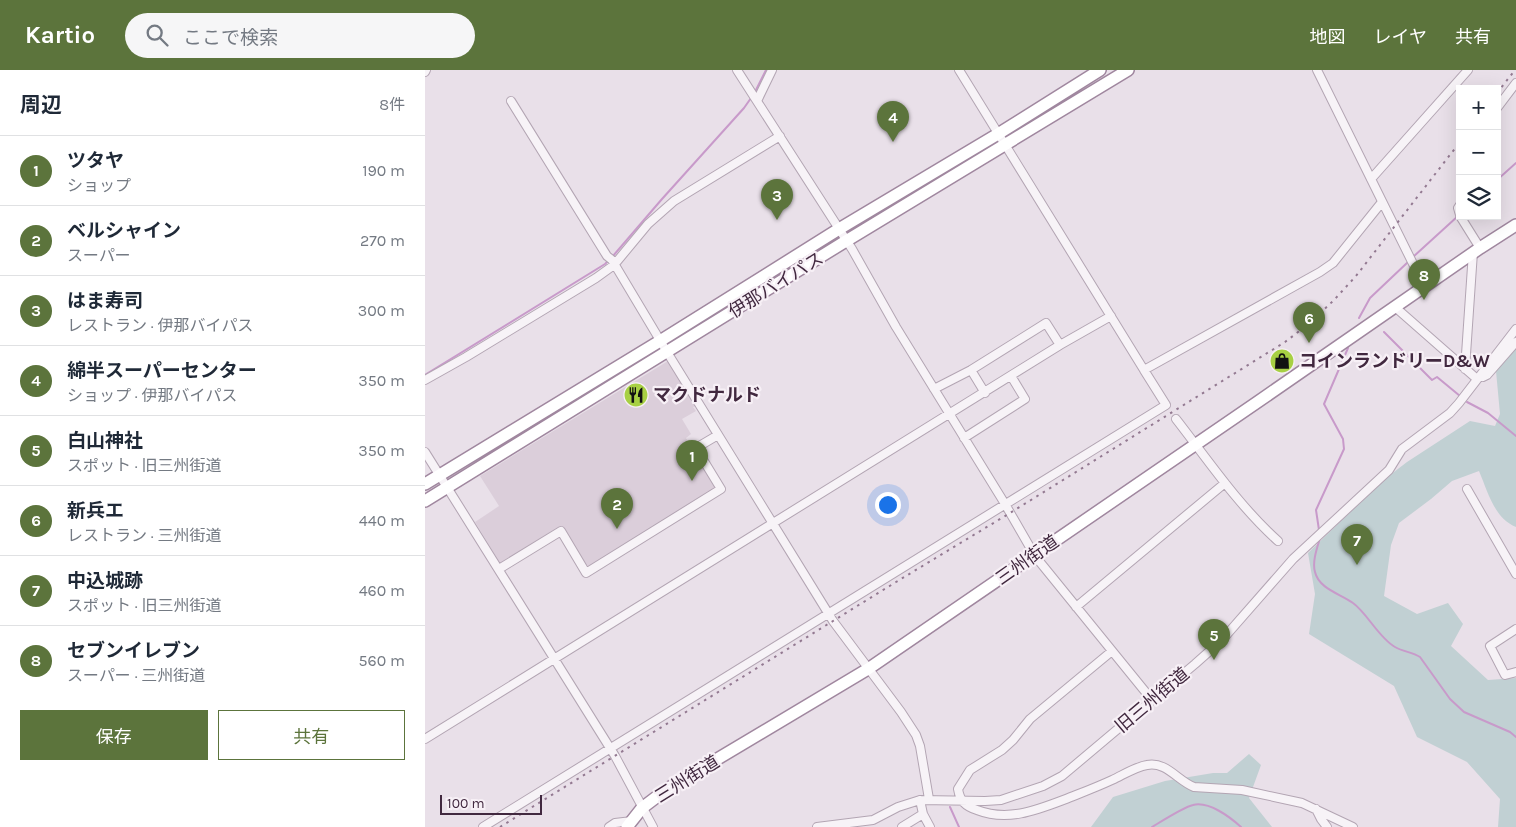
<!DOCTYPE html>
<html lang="ja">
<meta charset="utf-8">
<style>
body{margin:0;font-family:Karla,"Noto Sans JP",sans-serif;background:#f6f6f7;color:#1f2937}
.controls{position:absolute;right:15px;top:15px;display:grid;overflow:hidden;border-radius:0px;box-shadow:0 5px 20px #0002}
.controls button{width:45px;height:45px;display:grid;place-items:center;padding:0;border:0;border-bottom:1px solid #e0e1e3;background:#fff;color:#1f2937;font:25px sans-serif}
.scale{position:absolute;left:15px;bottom:12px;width:102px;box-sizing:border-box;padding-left:5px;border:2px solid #41283f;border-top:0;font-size:14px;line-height:18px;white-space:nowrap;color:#41283f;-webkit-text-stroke:4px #f7f0f6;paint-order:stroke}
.you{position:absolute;left:462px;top:434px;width:18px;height:18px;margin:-12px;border:4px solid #fff;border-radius:50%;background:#1a73e8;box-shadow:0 0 0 8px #1a73e833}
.badge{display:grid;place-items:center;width:32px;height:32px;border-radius:50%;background:#5c743c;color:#fff;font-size:16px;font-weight:700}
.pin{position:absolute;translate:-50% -41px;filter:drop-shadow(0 1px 2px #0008)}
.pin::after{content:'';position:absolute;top:26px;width:18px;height:15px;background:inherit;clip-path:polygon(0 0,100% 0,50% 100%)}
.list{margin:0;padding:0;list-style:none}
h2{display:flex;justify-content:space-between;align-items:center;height:65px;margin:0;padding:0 20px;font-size:21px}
h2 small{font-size:16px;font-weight:400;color:#747a83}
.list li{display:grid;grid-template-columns:32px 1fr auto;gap:15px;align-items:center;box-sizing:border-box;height:70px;padding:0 20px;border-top:1px solid #e0e1e3}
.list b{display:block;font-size:19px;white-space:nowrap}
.list p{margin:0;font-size:16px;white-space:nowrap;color:#747a83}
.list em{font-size:16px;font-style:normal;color:#747a83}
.actions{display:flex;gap:10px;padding:15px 20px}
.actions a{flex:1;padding:11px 0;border:1px solid #5c743c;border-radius:0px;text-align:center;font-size:18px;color:#5c743c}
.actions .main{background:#5c743c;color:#fff}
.icon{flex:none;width:28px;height:28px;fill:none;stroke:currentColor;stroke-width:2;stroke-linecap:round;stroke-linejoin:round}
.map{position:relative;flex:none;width:1091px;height:757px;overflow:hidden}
header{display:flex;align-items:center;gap:30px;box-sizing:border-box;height:70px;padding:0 25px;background:#5c743c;color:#fff}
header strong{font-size:24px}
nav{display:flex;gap:28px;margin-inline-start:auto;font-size:18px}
.search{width:350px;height:45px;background:#f6f6f7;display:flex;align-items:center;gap:12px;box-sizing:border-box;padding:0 18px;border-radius:28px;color:#747a83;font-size:19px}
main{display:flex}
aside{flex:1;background:#fff}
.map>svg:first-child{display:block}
</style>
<header>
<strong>Kartio</strong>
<div class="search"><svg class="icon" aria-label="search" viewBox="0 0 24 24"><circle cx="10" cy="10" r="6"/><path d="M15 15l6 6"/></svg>ここで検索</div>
<nav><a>地図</a><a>レイヤ</a><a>共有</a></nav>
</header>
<main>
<aside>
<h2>周辺<small>8件</small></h2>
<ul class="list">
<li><span class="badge">1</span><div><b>ツタヤ</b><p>ショップ</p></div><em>190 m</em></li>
<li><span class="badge">2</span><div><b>ベルシャイン</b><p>スーパー</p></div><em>270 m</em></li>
<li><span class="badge">3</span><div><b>はま寿司</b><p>レストラン · 伊那バイパス</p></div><em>300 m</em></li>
<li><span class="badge">4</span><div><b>綿半スーパーセンター</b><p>ショップ · 伊那バイパス</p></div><em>350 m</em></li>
<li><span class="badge">5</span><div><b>白山神社</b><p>スポット · 旧三州街道</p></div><em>350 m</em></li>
<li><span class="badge">6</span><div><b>新兵エ</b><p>レストラン · 三州街道</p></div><em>440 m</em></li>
<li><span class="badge">7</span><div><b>中込城跡</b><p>スポット · 旧三州街道</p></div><em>460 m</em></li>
<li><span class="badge">8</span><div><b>セブンイレブン</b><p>スーパー · 三州街道</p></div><em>560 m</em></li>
</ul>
<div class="actions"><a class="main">保存</a><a>共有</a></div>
</aside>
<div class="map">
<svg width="1091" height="757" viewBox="0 0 1091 757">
<rect width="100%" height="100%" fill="#e9e0e9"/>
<path fill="#dbceda" d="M243,291L271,336L268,337L271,341L257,349L266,364L261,368L290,414L291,418L289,420L165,497L160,494L135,456L75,493L50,452L74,436L55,406Z"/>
<path fill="#c1d0d3" d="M1091,273V457C1069,448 1063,422 1054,401L1027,411L1006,429L974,453L966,475L959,526L992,544L1023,533L1038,554L1026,576L1063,610L1091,608V757H1073L1075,729L1042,692L992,667L969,616L884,564L890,524L883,483L956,412L982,392L1045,351L1070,356L1075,344L1071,301Z
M824,684L836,695L824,728L847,757H666L688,727L740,711L788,703H802Z"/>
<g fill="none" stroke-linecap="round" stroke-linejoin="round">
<path stroke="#c89aca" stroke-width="2" d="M330,22L341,0
M1072,110L1091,93
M188,186L237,129L319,38L326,28
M988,187L1033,146
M934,248L945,228L983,192
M959,262L1007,310L1012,307L1035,326
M0,305L180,194L184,190
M1042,332L1063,343L1091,366
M894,460L891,440L919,379L918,369L899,334L923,278
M895,468C892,478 887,492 890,502C894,519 916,524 928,533C942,543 954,568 970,577C979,582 987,582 995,587L1025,629L1039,642L1085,662L1091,667
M525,737L534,757
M727,757C737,751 759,737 768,735C784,731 805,747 816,757"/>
<defs>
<path id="minor" d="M312,0L427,179L471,257L580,434L610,486L727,630
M534,0L719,300L895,202L908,193L957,132
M892,0L999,216
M0,2L1,0
M86,31L182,186L187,190L242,282L408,551L476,642L491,665L495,676L504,729
M332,31L347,0
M1072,38L1091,13
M946,109L1043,0
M1035,135L1033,138L1035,145
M1035,146L1055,178
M970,237L1052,309
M1040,299L1048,182
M546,300L560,323
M1058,307L1062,305L1091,272
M0,310L41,287L171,208L189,195L223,154L249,131L355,66
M509,319L546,300L621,253L635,275
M751,349C783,390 813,435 853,471
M539,368L600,329L586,306
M0,382L190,686L228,757
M1042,419L1091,504
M74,499L136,461L161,503L296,419L271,378L293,365
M651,537L800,413
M1091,559L1065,576L1080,605L1091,602
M687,581L605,649L588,670L577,680L545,700L533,719C535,731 540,736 552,740C583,752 612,740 641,729C656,723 672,717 687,710C698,705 710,697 722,695C741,691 753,711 769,717L817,720L877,733L928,757
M0,669L635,275L686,246
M495,730L498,744L505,757
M891,739L896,749L902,757
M58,757L741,335L719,300
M184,757L190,753L207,751
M392,757L448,750L473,737L495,730L560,731L576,730L618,716L637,706L770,594L797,570L868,489L964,400L977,379L1025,343L1034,333L1091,259
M477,757L498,744"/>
<path id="highway" d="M0,414L235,271L414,159L573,64L675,0
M0,431L421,171L703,0
M202,757L217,738L242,719L443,599L834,331L1055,178L1091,155"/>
</defs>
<use href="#minor" stroke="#b3a5b3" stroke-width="10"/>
<use href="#highway" stroke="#a0879f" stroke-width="14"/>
<use href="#minor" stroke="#f7f3f7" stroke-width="8"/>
<use href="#highway" stroke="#fff" stroke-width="11"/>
<path stroke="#937991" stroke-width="2" stroke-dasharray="2.5 5" stroke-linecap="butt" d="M1072,23L1090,0
M75,757L471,512L585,443L860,272L885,253L909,230L931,206L1035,72"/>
</g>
<defs>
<symbol id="shop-disc" viewBox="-11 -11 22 22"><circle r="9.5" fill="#a7d043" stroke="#f7f0f6"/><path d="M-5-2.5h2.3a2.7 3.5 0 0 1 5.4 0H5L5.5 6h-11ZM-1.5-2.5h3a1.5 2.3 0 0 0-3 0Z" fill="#111"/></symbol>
<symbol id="restaurant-disc" viewBox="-11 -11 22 22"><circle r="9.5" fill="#a7d043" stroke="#f7f0f6"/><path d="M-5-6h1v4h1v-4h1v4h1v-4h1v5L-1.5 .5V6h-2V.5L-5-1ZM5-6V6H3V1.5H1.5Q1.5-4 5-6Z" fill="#111"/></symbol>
</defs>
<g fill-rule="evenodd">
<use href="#shop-disc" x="843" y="277" width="28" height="28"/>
<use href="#restaurant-disc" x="197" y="311" width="28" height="28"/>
</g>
<g text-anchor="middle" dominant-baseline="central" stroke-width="4.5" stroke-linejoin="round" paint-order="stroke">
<g font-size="18" fill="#41283f" stroke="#f7f0f6">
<text transform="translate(351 215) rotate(-32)">伊那バイパス</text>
<text transform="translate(602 490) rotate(-35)">三州街道</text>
<text transform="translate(727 630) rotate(-40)">旧三州街道</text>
<text transform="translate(262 709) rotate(-32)">三州街道</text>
</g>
<g font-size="18" font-weight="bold" fill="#41283f" stroke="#f7f0f6" text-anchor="start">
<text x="874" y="291">コインランドリーD&amp;W</text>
<text x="228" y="325">マクドナルド</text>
</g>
</g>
</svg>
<div class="controls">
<button>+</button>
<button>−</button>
<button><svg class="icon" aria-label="layers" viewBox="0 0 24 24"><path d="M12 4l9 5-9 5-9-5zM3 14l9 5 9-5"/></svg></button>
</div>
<div class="scale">100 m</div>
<div class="you"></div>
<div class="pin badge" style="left:267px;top:411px">1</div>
<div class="pin badge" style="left:192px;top:459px">2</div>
<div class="pin badge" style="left:352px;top:150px">3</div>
<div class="pin badge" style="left:468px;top:72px">4</div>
<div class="pin badge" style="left:789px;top:590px">5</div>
<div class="pin badge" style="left:884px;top:273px">6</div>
<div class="pin badge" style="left:932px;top:495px">7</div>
<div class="pin badge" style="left:999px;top:230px">8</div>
</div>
</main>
